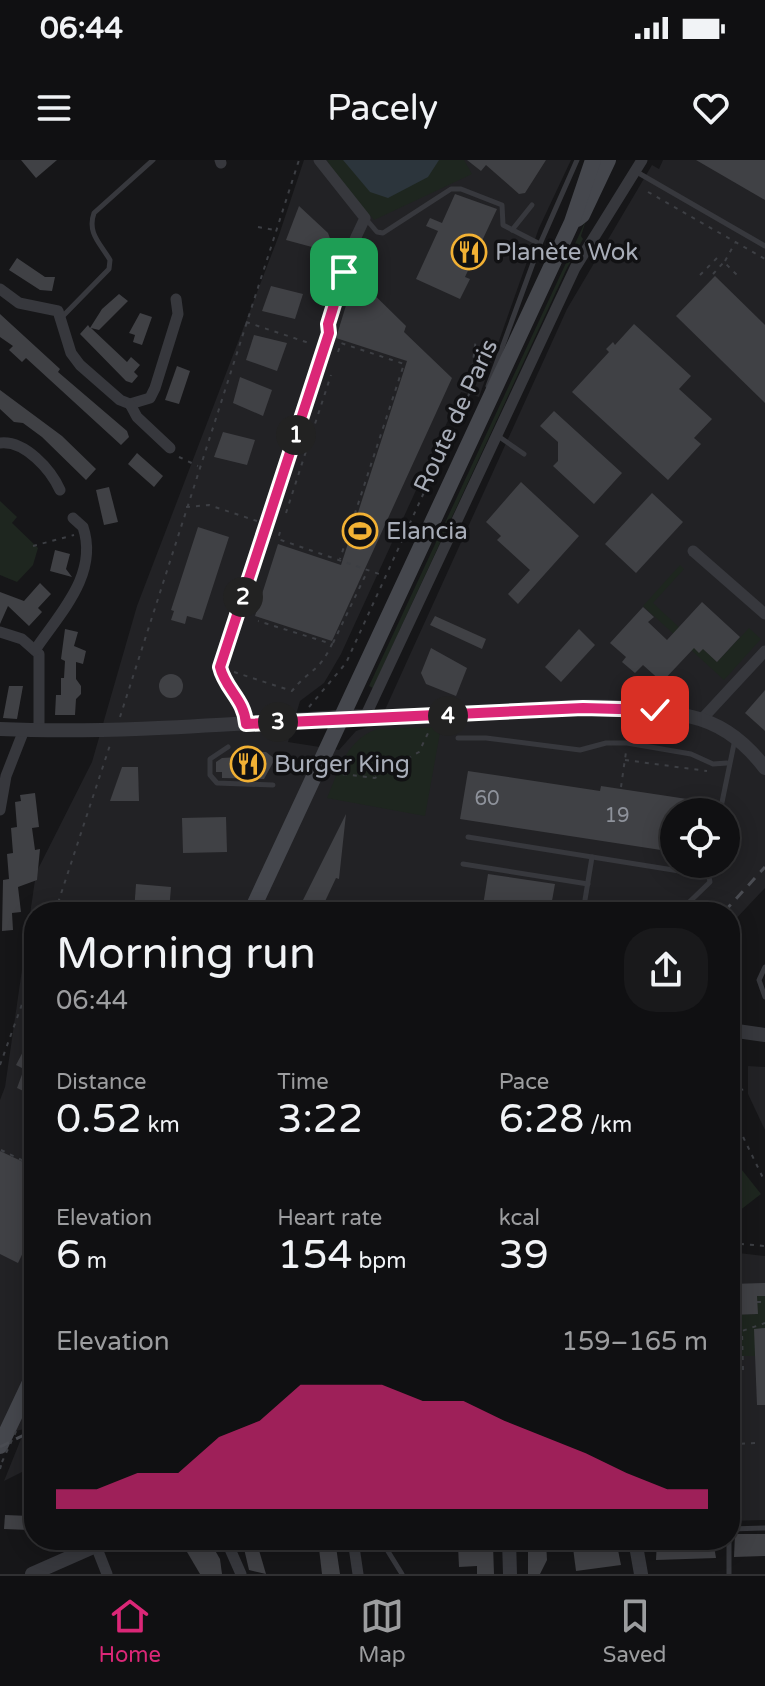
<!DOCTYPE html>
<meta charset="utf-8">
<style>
:root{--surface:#101012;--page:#19191b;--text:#f1f3f6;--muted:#9c9d9f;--line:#303032;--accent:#db2777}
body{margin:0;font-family:"Varela Round",sans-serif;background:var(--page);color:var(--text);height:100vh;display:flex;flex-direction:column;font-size:30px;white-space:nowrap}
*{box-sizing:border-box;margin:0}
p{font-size:26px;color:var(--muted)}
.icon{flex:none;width:44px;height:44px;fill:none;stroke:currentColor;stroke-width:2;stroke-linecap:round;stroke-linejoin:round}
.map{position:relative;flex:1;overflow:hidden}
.side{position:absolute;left:24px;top:742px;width:716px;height:648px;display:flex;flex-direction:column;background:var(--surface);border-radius:32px;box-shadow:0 4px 20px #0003,0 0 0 2px var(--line)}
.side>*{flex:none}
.controls{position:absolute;left:660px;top:638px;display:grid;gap:16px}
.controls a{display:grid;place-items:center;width:80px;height:80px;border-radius:50%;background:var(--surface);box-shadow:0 4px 20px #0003,0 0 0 2px var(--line);font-size:40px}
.pin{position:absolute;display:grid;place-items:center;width:68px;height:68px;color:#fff;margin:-34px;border-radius:16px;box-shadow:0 4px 12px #0006}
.km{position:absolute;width:40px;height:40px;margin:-20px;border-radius:50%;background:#222;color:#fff;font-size:22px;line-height:40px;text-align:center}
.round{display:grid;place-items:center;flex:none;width:84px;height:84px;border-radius:32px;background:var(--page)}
.head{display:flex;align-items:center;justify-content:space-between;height:136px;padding:0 32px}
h1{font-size:44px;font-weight:600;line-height:60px}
.metrics{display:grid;grid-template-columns:repeat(3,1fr);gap:12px;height:136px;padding:8px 32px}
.metrics div{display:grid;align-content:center}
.metrics b{font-size:40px;font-weight:600}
.metrics small{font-size:22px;font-weight:400}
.metrics p{font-size:22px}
.chart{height:224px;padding:16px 32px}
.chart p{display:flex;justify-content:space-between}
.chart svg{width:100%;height:144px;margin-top:8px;fill:var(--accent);opacity:.7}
.status{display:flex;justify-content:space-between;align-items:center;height:56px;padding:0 40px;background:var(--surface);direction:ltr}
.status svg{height:22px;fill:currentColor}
header{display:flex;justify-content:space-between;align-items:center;height:104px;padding:0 32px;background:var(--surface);font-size:36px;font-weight:600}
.dock{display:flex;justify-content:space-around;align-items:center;height:112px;border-top:2px solid var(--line);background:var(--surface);font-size:22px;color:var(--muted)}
.dock a{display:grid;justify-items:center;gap:4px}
.dock .on{color:var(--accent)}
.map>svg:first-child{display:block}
.built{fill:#222225;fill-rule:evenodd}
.green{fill:#1e261f}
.water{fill:#2c353c}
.building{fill:#404145}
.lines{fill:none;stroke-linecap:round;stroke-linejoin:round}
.path{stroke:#3d3f44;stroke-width:2;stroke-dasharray:4 6;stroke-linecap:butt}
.service{stroke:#37383d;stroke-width:5}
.minor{stroke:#37383d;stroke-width:11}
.tertiary{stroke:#37383d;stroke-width:14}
.secondary{stroke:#45474d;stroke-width:16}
.rail{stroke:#4a4c52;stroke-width:3;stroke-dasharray:10 8;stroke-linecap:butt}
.path-bridge{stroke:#3d3f44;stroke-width:2;stroke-dasharray:4 6;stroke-linecap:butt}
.route-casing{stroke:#fff;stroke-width:16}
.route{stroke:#db2777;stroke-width:10}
.labels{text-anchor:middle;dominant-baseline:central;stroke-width:7;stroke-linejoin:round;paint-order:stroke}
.number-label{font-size:20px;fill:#8e929b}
.poi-label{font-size:24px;fill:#a8adb8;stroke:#111113;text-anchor:start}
.street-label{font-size:24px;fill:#a8adb8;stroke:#111113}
</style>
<div class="status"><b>06:44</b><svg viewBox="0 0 49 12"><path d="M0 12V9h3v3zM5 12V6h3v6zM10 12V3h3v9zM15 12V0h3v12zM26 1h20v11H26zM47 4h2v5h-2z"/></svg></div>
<header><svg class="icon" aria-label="menu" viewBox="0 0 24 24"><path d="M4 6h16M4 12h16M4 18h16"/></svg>Pacely<svg class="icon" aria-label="heart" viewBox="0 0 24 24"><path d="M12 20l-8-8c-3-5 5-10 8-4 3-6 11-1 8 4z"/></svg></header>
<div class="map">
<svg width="765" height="1414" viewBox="0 0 765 1414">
<rect width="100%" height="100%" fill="#161618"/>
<g class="built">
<path d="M 304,0 L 571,0 L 539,68 L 479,237 L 461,232 L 341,494 L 324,523 L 300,541 L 288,582 L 339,590 L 356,571 L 379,563 L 567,149 L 652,5 L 659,9 L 663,0 L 765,0 L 765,728 L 730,765 L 730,752 L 34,752 L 34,1306 L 4,1321 L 25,1269 L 0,1274 L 0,940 L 5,927 L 36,713 L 92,602 L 137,446 L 279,75 ZM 674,652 L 726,652 L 726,704 L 674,704 Z"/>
<polygon points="748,906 765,907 765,970 748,934"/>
<polygon points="730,1092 765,1096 765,1360 730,1361"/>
</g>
<g class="green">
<polygon points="327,0 464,0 472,14 374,60 338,19"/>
<polygon points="586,60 581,76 583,79 567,108 373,528 369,526"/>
<polygon points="0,341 17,357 12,363 38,388 33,405 17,422 0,415"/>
<polygon points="680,405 684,409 653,443 696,483 693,487 699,492 703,489 717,502 749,468 761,479 724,520 643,446"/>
<path d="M 441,567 L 425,656 L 327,638 C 339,610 346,580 377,569 Z"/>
<polygon points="730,995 761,1034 730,1058"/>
<polygon points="757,1136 765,1136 765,1168 755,1196 737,1196 730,1205 730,1155 757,1154"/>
</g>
<polygon class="water" points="343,0 439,0 428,17 388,38 370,32"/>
<g class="building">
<polygon points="21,0 57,0 36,18"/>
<polygon points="467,0 546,0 525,33 519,34 486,5 481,11"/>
<polygon points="696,0 765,0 765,40"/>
<polygon points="455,34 497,49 465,117 470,119 460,139 416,119 438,71 426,66 430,58 442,63"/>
<polygon points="299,46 328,73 331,81 323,90 286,80"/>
<polygon points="17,98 45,117 55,117 52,131 40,130 9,110"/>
<polygon points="355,116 406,166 404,172 452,218 332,481 255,456 278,384 341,405 407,201 336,178"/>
<polygon points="715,116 765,165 765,243 676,156"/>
<polygon points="271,126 303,134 295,159 262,151"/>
<polygon points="119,134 128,141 99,170 91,168 127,202 131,197 140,205 134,212 138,216 132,223 126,221 80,174 88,165 90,168 102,149"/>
<polygon points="140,153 152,157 142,185 133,182 135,175 129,173"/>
<polygon points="0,154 60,209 58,212 127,271 129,277 121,285 26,198 22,202 9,190 13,186 0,177"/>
<polygon points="634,164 691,216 679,229 712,259 694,278 701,284 668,320 572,232 609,192 606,189 613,182 615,185"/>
<polygon points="254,175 287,183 277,211 246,200"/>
<polygon points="177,206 190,211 179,244 165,240"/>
<polygon points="240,217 272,230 263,256 233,243"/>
<polygon points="0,230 62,276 96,309 86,320 42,277 23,263 14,262 0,249"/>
<polygon points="554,251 622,313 594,344 553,306 558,301 558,282 540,266"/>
<polygon points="223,272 255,280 247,305 214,297"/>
<polygon points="137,293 163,316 154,327 128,304"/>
<polygon points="521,322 579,376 518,444 508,434 530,410 497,380 501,376 486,362"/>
<polygon points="109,327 118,362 104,365 96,330"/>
<polygon points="652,333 683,362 636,413 605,384"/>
<polygon points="198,367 229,377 202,460 187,456 185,464 171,460 174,451 171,450"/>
<polygon points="55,390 70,394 66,409 72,417 50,411"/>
<polygon points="40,423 51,434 38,448 42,452 29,466 8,446 0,464 0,432 24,441"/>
<polygon points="702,442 740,477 717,502 703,489 699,493 694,488 662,522 643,505 635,513 622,502 626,497 610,483 643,447 654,457 648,462 667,480"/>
<polygon points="435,456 486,479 482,489 430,465"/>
<polygon points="65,469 78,472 74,486 86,491 83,504 76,502 76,519 81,526 81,534 76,539 75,555 55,555 56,535 61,535 61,518 64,518 65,501 61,499"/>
<polygon points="579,469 595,485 561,522 545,507"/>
<polygon points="431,488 467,508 456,536 426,524 421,513"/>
<circle cx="171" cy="526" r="12"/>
<polygon points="9,526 23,526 17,559 3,558"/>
<polygon points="765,530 765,571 745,553"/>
<polygon points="239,592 266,592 275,599 264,619 222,618 222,612 216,612 216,602 222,598 239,597"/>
<polygon points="122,607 138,607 139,641 110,641"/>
<polygon points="468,611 600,631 601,626 707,642 705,652 674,652 674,692 460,659"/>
<polygon points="35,633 39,667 32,668 35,690 40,689 37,720 18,727 21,752 12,753 13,770 2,771 3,720 9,719 7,694 13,693 11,668 17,667 15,642 21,641 20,635"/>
<polygon points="346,654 339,719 336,718 320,752 297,752"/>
<polygon points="226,657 227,692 183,693 182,658"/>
<polygon points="488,714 555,724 550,752 482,752"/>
<polygon points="136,724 171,727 169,752 134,752"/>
<polygon points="27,884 34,884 34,936 17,928 24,909 16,905"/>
<polygon points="0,991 34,1007 34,1070 18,1103 0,1094"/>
<polygon points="765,1123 765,1136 757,1136 758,1154 730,1155 730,1124"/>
<polygon points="765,1168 765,1245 757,1245 754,1169"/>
<polygon points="5,1355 30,1356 29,1370 4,1369"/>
<polygon points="735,1374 765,1374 765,1396 734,1397"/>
<polygon points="180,1380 209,1380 220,1399 222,1414 200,1414"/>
<polygon points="242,1380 256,1380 266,1414 249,1410"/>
<polygon points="318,1380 335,1380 340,1414 322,1414"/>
<polygon points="476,1380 489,1380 493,1385 494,1414 477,1414 477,1406 459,1407 458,1386 477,1383"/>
<polygon points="528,1380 546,1382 547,1400 540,1414 528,1414"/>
<polygon points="572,1380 616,1380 621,1405 576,1411"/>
<polygon points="657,1380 713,1380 716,1398 656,1400"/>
</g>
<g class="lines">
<g class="path">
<polyline points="648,32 765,99"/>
<polyline points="258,67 274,70"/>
<polyline points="725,101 735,83"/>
<polyline points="713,114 724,102 737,115"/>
<polyline points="700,115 717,98"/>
<polyline points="246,162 312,184"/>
<polyline points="477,190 488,203"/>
<polyline points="338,192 341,183 404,204 340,399"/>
<polyline points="312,273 331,215"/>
<polyline points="179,297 198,306"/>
<polyline points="186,347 209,345 257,361"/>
<polyline points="286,353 308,285"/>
<polyline points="280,372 278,379 382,415"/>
<polyline points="33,386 74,375"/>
<polyline points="333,483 368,410"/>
<path d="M 234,512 L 292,531 C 309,509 318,514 332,484 L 258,461"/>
<polyline points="309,547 346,503 469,234 476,178"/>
<polyline points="120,557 299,0"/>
<polyline points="625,600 707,611"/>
<polyline points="333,613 375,618 419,592 430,569"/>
<polyline points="621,627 626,592"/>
<polyline points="55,752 111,582"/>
<polyline points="0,905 34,811"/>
<polyline points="730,934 747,928"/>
<polyline points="730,950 765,1022"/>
<polyline points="1,990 34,1006"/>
<polyline points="33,991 34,992"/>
<polyline points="730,1083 765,1086"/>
<polyline points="757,1142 765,1142"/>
<polyline points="743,1210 742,1171 765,1163"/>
<polyline points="730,1284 731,1312"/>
<polyline points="731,1284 758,1283"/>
<polyline points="0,1309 2,1302"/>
</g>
<g class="service">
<polyline points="635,11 765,86"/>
<polyline points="366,59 377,72 383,73 451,29 461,29 502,45 503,65 540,84"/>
<polyline points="512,70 532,45"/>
<path d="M 62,157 L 109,109 L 110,100 C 100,83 87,73 94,53 L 153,0"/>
<polyline points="488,226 540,84 577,0"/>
<polyline points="498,276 524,294"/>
<polyline points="458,578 486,578 580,590 606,583 627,583 691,594 713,604 727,603"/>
<polyline points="228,587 210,599 210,615 217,623 273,625"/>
<polyline points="720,652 735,579"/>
<polyline points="468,677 692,713 701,711 708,704"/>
<polyline points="463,704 588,724"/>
<polyline points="583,752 592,697"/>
<polyline points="679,752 710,722 707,707"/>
<polyline points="765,807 759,820 765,837"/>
<polyline points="730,1369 765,1368"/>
<polyline points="381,1380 402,1414"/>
<polyline points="729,1380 729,1414"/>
</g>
<g class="minor">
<polyline points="220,0 221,3"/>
<polyline points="0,129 19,143 58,151 71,193 80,205 120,240 130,244 150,238 155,228 178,154 176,139"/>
<polyline points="130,244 137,257 170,288"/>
<path d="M 0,283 C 25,280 51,310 60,330"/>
<polyline points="693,391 765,454"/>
<polyline points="0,472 22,479 39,494 39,570"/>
<path d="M 35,490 C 59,454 99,415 83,367 L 73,358"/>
<polyline points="365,557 575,108 642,0"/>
<polyline points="702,559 765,491"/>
<path d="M 246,564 C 245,540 225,529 220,507 L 329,173 C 326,145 352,84 365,58 L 319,0"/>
<polyline points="0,650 6,616 24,570"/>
<polyline points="226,1380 241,1414"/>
<polyline points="353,1380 358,1414"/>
<polyline points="96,1386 107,1414"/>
</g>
<g class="tertiary">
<path d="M 0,569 C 114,574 227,564 340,557 C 369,555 397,559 425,557 C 512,552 606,536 692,557 C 723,564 746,583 765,608"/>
<polyline points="730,870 765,875"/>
<polyline points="509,1380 510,1414"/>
<polyline points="635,1380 641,1414"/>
<polyline points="32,1414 109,1380"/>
</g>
<g class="secondary">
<polyline points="577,59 582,55 608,0"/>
<polyline points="251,752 572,62 593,0"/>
<polyline points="0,1286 34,1214"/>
</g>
<g class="rail">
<polyline points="724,752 765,707"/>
<polyline points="0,1287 34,1270"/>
</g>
<polyline class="path-bridge" points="2,1302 18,1267"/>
</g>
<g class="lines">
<g class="route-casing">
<path id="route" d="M 344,112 L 328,164 L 329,173 L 220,507 C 225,529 245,540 246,564 L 583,548 L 655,550"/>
</g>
<use href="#route" class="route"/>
</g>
<defs>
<g id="restaurant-ring" transform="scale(1.8)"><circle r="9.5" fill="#111113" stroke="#f2b134" stroke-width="1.5"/><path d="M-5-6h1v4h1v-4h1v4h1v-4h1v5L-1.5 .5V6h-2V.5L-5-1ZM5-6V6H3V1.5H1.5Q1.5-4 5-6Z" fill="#f2b134"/></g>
<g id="stadium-ring" transform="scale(1.8)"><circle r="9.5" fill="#111113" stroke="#f2b134" stroke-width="1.5"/><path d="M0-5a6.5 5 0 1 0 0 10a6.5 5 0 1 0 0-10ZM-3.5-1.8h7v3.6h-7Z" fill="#f2b134"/></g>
</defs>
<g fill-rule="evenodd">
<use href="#restaurant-ring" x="469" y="92"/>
<use href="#stadium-ring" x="360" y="371"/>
<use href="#restaurant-ring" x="248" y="604"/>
</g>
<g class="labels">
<g class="number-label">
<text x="487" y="639">60</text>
<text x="617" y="656">19</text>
</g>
<g class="poi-label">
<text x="495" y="92">Planète Wok</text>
<text x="386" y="371">Elancia</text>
<text x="274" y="604">Burger King</text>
</g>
<g class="street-label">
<text transform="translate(456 256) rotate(-65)">Route de Paris</text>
</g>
</g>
</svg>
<div class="controls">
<a><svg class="icon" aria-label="locate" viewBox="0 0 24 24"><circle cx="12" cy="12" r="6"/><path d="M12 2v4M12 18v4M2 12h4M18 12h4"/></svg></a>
</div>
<div class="pin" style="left:344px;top:112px;background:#1e9e55"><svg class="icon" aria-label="arrive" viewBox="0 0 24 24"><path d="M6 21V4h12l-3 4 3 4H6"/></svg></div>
<div class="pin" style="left:655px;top:550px;background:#d93025"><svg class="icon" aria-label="check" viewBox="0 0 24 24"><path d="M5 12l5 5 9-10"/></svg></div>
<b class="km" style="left:296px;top:275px">1</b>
<b class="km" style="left:243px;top:437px">2</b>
<b class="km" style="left:278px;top:562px">3</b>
<b class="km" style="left:448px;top:556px">4</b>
<section class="side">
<div class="head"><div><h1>Morning run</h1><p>06:44</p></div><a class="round"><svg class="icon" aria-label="share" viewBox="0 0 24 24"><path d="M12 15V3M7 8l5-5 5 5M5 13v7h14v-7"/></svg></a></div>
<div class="metrics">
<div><p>Distance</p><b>0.52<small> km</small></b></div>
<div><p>Time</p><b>3:22</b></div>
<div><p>Pace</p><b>6:28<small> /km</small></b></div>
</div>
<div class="metrics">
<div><p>Elevation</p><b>6<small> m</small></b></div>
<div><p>Heart rate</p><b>154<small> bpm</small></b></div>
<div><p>kcal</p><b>39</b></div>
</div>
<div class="chart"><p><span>Elevation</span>159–165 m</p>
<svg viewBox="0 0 160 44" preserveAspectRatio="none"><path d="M0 44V38L10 38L20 33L30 33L40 22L50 17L60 6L70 6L80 6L90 11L100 11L110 17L120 22L130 27L140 33L150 38L160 38V44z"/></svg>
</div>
</section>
</div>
<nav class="dock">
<a class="on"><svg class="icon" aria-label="home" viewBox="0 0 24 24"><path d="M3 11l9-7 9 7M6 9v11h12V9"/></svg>Home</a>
<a><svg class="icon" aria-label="map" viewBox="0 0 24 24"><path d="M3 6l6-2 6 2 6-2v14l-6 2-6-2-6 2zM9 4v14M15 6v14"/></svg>Map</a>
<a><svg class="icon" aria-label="saved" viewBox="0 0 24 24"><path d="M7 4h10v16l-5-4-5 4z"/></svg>Saved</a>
</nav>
